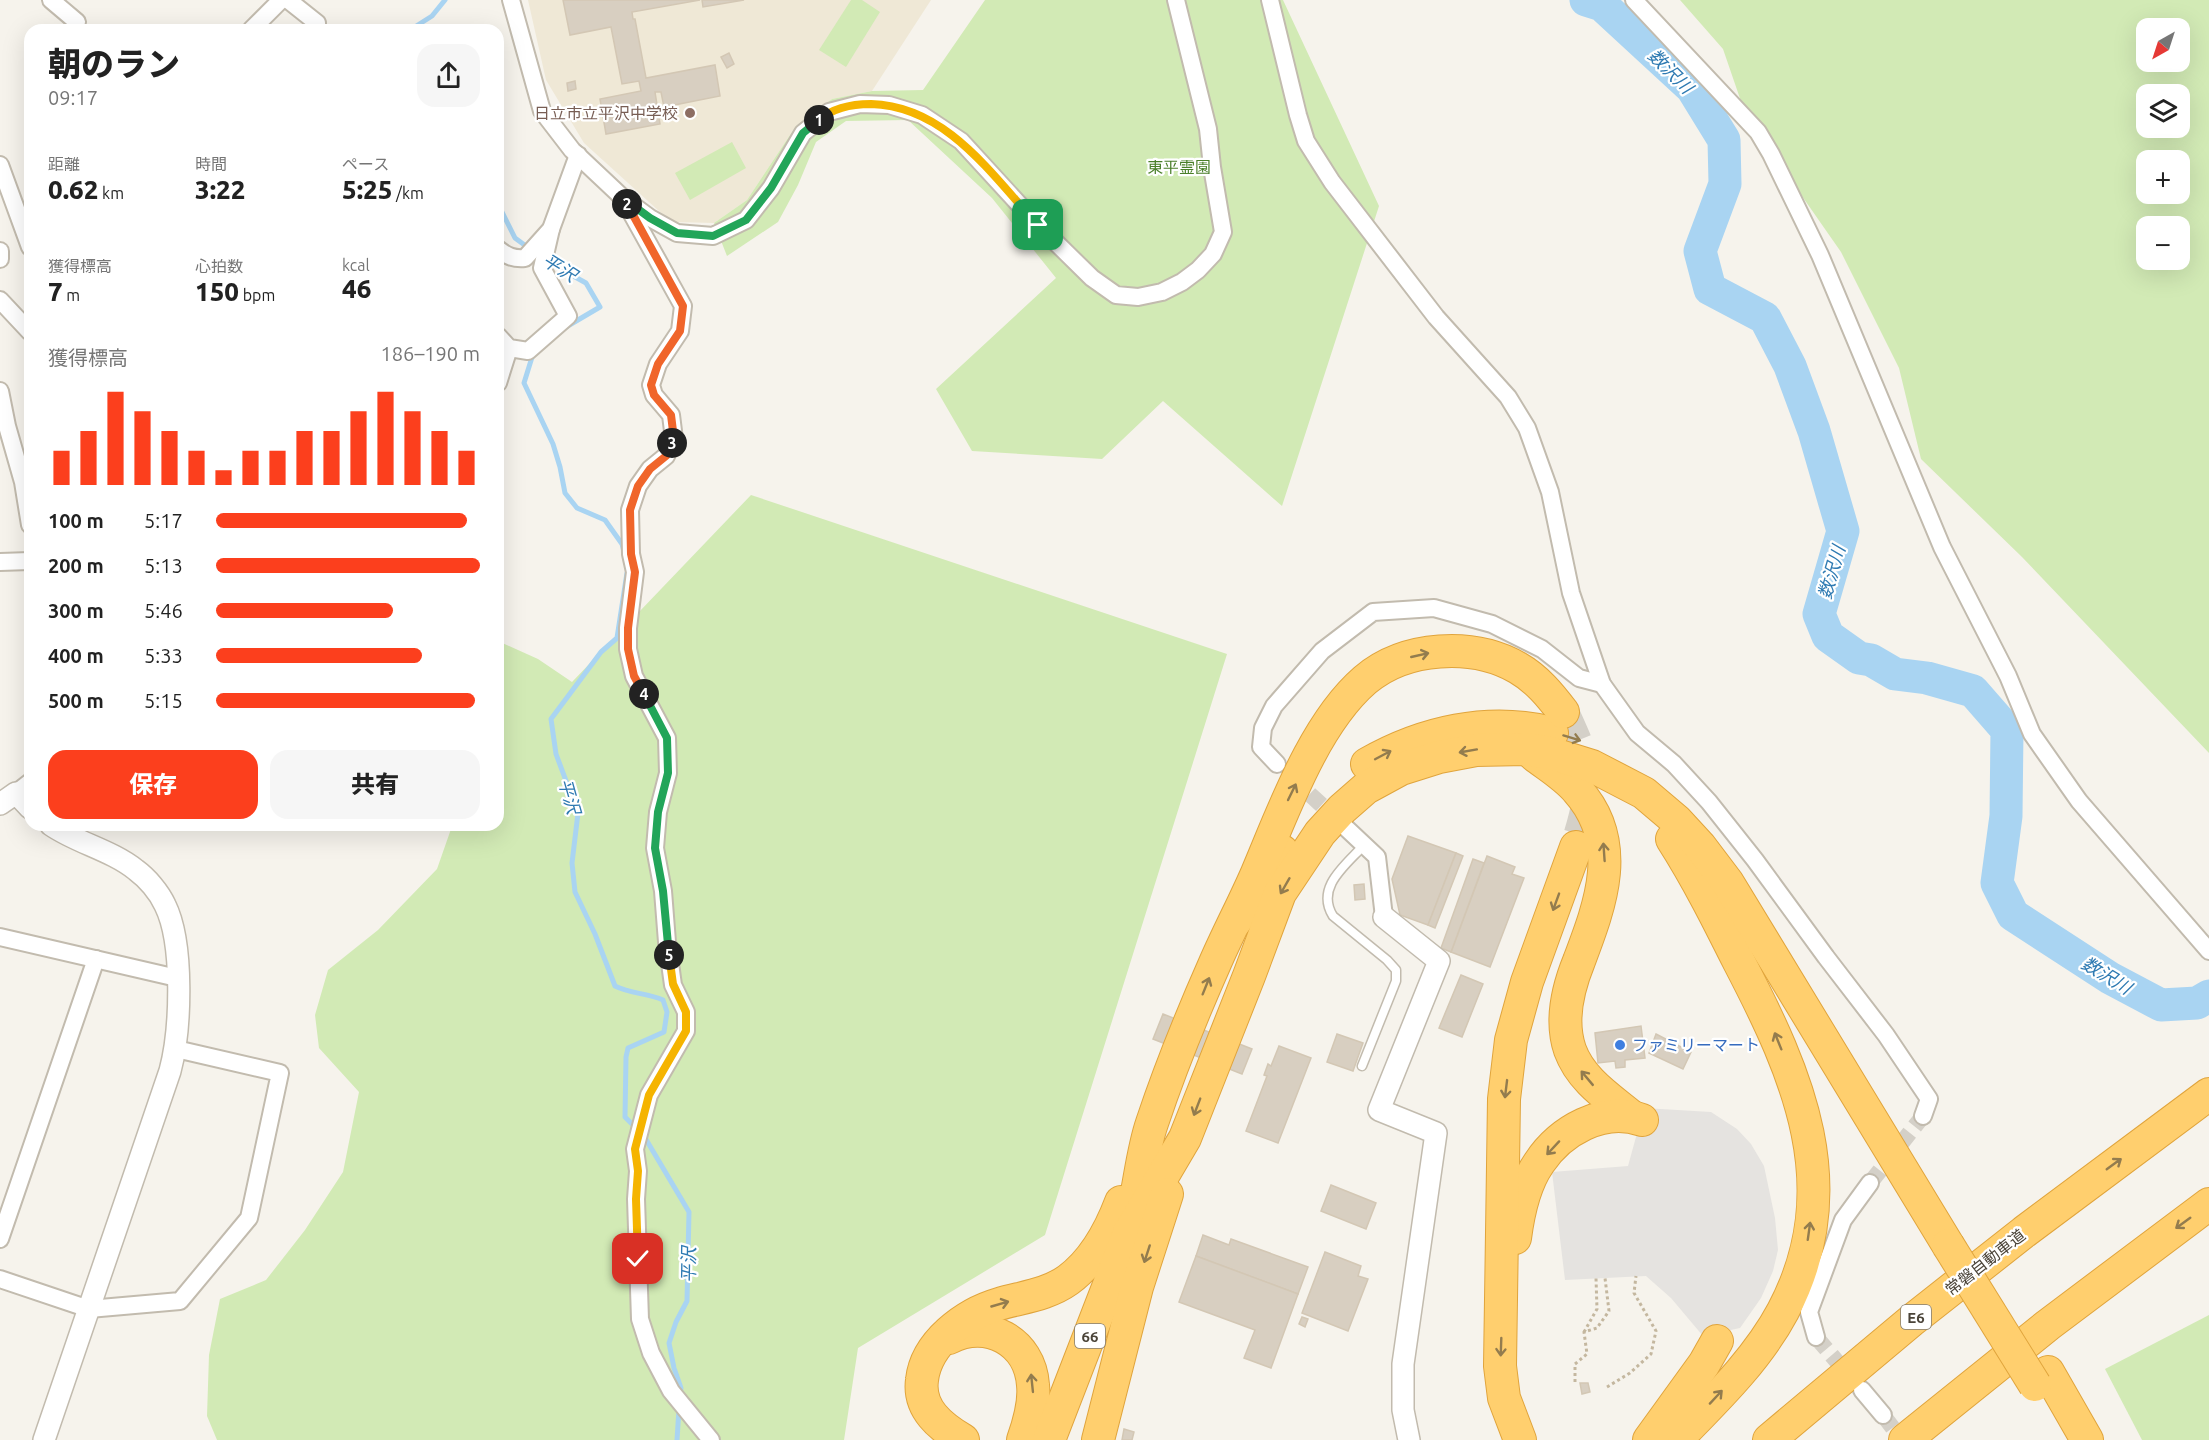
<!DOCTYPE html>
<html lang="ja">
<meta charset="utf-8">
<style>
:root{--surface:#fff;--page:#f6f6f6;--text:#222;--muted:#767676;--accent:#fc3f1d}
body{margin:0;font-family:Ubuntu,"Noto Sans JP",sans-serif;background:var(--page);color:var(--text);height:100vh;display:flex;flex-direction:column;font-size:22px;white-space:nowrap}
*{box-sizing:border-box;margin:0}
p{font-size:20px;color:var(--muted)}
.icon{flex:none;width:33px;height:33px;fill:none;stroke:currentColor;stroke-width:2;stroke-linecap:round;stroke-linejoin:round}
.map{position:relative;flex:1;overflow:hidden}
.drawer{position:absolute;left:24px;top:24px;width:480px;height:807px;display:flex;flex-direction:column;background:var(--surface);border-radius:18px;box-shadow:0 6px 24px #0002}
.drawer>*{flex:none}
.needle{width:39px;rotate:219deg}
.controls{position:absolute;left:2136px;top:18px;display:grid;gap:12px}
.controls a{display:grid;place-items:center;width:54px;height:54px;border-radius:12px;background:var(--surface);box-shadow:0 6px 24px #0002;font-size:30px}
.pin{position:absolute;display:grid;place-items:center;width:51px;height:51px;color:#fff;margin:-26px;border-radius:12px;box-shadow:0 3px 9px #0006}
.km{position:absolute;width:30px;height:30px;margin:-15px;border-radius:50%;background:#222;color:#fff;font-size:16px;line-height:30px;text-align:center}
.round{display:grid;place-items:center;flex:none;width:63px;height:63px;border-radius:18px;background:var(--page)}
.overview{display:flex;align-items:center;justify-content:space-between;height:102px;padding:0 24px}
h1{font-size:33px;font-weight:800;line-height:45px}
.metrics{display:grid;grid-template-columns:repeat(3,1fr);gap:9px;height:102px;padding:6px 24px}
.metrics div{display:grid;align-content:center}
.metrics b{font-size:26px;font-weight:800}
.metrics small{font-size:16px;font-weight:400}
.metrics p{font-size:16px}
.chart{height:168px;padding:12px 24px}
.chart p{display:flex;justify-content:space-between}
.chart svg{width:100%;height:108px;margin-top:6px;stroke:var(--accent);stroke-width:6}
.cta{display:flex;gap:12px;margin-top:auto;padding:12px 24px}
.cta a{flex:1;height:69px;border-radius:18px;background:var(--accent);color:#fff;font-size:24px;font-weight:800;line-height:69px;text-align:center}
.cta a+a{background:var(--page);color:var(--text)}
ul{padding:0 24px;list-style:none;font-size:20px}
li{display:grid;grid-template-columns:96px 72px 1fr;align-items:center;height:45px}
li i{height:15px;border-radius:8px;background:var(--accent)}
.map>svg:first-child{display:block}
.education{fill:#efe8d6}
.green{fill:#d2eab5;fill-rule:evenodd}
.parking{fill:#e5e3e0}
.water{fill:#a9d4f2}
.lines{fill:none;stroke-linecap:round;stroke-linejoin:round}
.stream{stroke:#a9d4f2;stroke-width:5}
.river{stroke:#a9d4f2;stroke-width:33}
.building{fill:#d8cfc1;stroke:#d3c7b4;stroke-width:1.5}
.minor-tunnel{stroke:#d4d0c8;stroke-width:16;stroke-dasharray:16 8;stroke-linecap:butt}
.motorway-tunnel{stroke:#d4d0c8;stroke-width:32;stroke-dasharray:32 16;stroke-linecap:butt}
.service-casing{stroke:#c2bbae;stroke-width:11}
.minor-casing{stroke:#c2bbae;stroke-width:20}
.tertiary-casing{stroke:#c2bbae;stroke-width:24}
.motorway-casing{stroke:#e0a43c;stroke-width:34}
.path{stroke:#c4b79f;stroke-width:3;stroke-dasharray:3 3;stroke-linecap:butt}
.service{stroke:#fff;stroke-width:8}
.minor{stroke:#fff;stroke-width:16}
.tertiary{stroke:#fff;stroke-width:21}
.motorway{stroke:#ffcf6e;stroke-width:32}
.motorway-bridge-casing{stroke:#e0a43c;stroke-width:34;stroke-linecap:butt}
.motorway-bridge{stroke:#ffcf6e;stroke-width:32}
.oneway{stroke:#937c4e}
.split-1-casing{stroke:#fff;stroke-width:12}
.split-2-casing{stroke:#fff;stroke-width:12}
.split-3-casing{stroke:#fff;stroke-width:12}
.split-4-casing{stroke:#fff;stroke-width:12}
.split-5-casing{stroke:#fff;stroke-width:12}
.split-6-casing{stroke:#fff;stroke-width:12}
.split-1{stroke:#f5b400;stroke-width:8}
.split-2{stroke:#22a559;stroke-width:8}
.split-3{stroke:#f0652b;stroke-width:8}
.split-4{stroke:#f0652b;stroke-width:8}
.split-5{stroke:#22a559;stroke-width:8}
.split-6{stroke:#f5b400;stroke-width:8}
.education-dot{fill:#8d6e63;stroke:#fff;stroke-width:2}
.shop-dot{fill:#3f7fe0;stroke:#fff;stroke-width:2}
.labels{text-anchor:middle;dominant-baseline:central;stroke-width:4.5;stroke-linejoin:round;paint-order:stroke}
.shield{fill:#fff;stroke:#817c74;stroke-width:1.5}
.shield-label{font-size:15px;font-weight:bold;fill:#4b4439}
.education-label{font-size:16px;fill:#785e54;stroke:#fff;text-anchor:end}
.park-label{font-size:16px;fill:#4a7f2a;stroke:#fff}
.shop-label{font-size:16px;fill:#366cbe;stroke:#fff;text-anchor:start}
.street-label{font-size:16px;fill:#4b4439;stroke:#fff}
.water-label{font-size:18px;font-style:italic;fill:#2e7ab2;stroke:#fff}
</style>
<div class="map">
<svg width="2209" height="1440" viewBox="0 0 2209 1440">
<rect width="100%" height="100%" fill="#f6f3ec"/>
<polygon class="education" points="528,0 931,0 872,91 832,99 796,126 747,200 714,223 675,222 660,212 584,143 546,80"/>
<g class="green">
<polygon points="851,0 862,0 880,12 846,67 819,50"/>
<polygon points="985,0 1283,0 1379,206 1282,506 1163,401 1102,459 972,451 936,389 1056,278 992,198 908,120 846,121 816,142 798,185 778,222 727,256 714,223 747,200 796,126 832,99 872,91 923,90"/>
<path d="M 1680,0 L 2209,0 L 2209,753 L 2022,557 L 1921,459 L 1899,368 L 1841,252 L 1746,116 L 1723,49 ZM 2146,28 L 2180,28 L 2180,62 L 2146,62 ZM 2146,94 L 2180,94 L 2180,128 L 2146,128 ZM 2146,160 L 2180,160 L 2180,194 L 2146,194 ZM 2146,226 L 2180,226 L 2180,260 L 2146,260 Z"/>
<polygon points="732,142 746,168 690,200 675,173"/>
<polygon points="751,495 1227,654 1045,1235 858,1348 844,1440 217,1440 207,1416 209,1355 220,1299 266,1280 305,1230 343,1172 359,1092 319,1048 315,1015 328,970 378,930 437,869 451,829 446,825 498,825 498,641 538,659 572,682"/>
<polygon points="2209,1315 2209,1440 2142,1440 2105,1369"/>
</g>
<polygon class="parking" points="1644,1108 1711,1112 1737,1129 1751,1144 1764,1166 1775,1218 1778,1250 1773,1271 1761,1298 1740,1328 1703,1336 1671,1298 1646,1276 1565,1280 1552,1172 1628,1166"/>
<polygon class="water" points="2209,989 2209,1002 2199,1008 2161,1011 2162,1000 2195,997"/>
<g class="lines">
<g class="stream">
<polyline points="410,30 432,16 445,0"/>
<polyline points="498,204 515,238 530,249"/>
<polyline points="548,262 586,283 600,307 566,327"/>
<polyline points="533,354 524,383 553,444 560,467 565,493 577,508 605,520 622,544 624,552"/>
<path d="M 627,573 L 617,638 L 601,652 L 551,719 L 556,754 L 578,813 L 572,863 L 575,892 L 595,934 L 615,986 C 631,994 647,993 663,1000 L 667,1012 L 664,1032 L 628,1048 L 626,1057 L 625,1117 L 644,1136 L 689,1212 L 687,1301 L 676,1322 L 669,1343 L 674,1368 L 681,1388 L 680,1396"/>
<polyline points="677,1440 679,1409"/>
</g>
<polyline class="river" points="1586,0 1602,5 1692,88 1724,140 1725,184 1700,251 1710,289 1765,318 1790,366 1814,431 1843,531 1819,614 1828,636 1859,658 1871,660 1895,674 1927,678 1973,691 2007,730 2006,816 1997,883 2013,915 2110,978 2161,1005 2197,1003 2209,996"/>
</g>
<g class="building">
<polygon points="563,0 700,0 632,12 633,19 635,19 646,78 715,65 720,96 664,107 661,92 655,92 660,124 606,134 600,99 641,91 639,81 622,84 611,27 570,35"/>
<polygon points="702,0 744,0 703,7"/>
<polygon points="729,53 734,64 727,68 721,57"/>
<polygon points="575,81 576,89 568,91 567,83"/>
<polygon points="1408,836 1456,853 1428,925 1400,915 1392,879"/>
<polygon points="1456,853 1463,856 1435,928 1428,925"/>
<polygon points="1487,856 1515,867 1512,874 1524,878 1490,967 1451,952"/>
<polygon points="1473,859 1484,863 1451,952 1441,948"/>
<polygon points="1364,884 1365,899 1355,900 1354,885"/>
<polygon points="1461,975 1483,984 1462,1037 1439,1028"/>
<polygon points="1163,1014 1252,1049 1242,1074 1153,1039"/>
<polygon points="1641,1026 1645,1058 1625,1060 1625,1067 1616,1068 1615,1061 1598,1063 1595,1033"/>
<polygon points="1337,1034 1363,1043 1353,1071 1327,1062"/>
<polygon points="1656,1034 1691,1052 1683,1069 1649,1053"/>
<polygon points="1279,1046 1311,1058 1278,1143 1246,1131 1267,1076 1264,1075 1268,1064 1271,1066"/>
<polygon points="1331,1185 1376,1203 1366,1229 1321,1211"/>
<polygon points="1203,1235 1229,1245 1231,1239 1308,1267 1298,1294 1196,1256"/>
<polygon points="1325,1252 1361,1266 1358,1276 1368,1279 1348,1331 1302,1313"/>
<polygon points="1196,1256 1298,1294 1271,1368 1244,1358 1255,1330 1179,1302"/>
<polygon points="1302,1317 1308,1319 1305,1327 1299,1324"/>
<polygon points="1580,1383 1588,1383 1590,1392 1582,1394"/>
<polygon points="1124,1429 1134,1432 1132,1440 1122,1440"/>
</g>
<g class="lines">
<g class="minor-tunnel">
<polyline points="1292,778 1339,821"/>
<polyline points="1870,1183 1923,1116"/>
<polyline points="1816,1337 1851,1378"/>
<polyline points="1883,1415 1902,1440"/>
</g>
<path class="motorway-tunnel" d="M 1563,712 C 1574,737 1588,764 1588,792 C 1588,811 1581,829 1576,847"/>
<g class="service-casing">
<path id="service" d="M 1362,1066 L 1396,981 L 1396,970 L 1387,960 L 1333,916 C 1315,887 1346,865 1364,845"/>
</g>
<g class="minor-casing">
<g id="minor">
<polyline points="51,0 77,22"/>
<polyline points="288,0 317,23 317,30"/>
<polyline points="511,0 542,111 572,150 623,198 650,218 677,233 713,236 746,220 771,188 803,133 829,112 860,104 889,105 922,115 961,141 1038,225 1092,278 1116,295 1138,297 1162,292 1182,282 1198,270 1213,254 1223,232 1212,167 1208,129 1176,0"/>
<polyline points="1270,0 1298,115 1306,141 1332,182 1436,317 1508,397 1527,428 1550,492 1571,593 1602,684 1637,733 1674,764 1709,802 1755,860 1826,957 1886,1035 1929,1099 1923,1116"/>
<polyline points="1634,0 1758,132 1771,154 1820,255 1942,547 2008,676 2032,734 2079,801 2209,951"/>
<polyline points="251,30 281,0"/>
<polyline points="0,165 30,247"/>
<polyline points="623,198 683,306 680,331 658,364 651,385 654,395 671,415 674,439 666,456 650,469 638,486 630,510 631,554 635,572 628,628 628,649 634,676 667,738 668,773 658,812 655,848 663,891 667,942 673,985 686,1012 686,1031 649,1095 635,1149 638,1171 636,1199 640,1319 651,1353 671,1391 711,1440"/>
<path d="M 498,249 C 507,256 513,259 525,258 L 551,229 L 578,155"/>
<polyline points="0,251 0,259"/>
<polyline points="0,300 30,332"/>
<polyline points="498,336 509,348 528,351 568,316 542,268 551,229"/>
<polyline points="498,383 509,348"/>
<polyline points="0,391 7,426 23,482 30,525"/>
<polyline points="0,562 30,561"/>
<polyline points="1277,764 1261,747 1263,728 1274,706 1322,651 1373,612 1434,608 1492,624 1542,649 1579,678 1602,684"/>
<polyline points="16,793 30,782"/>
<polyline points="1344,826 1377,857 1384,917"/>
<polyline points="0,937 177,978"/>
<polyline points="0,1239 96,959"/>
<polyline points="0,1279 89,1309 180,1301 249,1218 280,1073 176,1049"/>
<polyline points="1816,1337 1809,1312 1843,1220 1870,1183"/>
<polyline points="1862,1390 1883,1415"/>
</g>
</g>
<g class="tertiary-casing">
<g id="tertiary">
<polyline points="0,804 16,793 30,808"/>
<polyline points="1384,917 1439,961 1379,1110 1436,1133 1403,1364 1403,1410 1409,1440"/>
<path d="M 44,1440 L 170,1071 C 181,1030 184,943 165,905 C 159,892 147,878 136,870 C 111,850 77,843 51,825"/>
</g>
</g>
<g class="motorway-casing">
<g id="motorway">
<path d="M 1534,755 C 1548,766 1565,776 1577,790 C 1624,842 1601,903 1579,961 C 1568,988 1560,1021 1570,1050 C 1581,1080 1608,1097 1631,1116"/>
<path d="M 1367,764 C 1423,732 1488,717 1552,733"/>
<path d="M 1672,839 C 1697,878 1718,920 1739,962 C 1798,1075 1848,1188 1783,1311 C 1757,1360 1714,1401 1676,1440"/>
<polyline points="1235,922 1282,851"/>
<path d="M 1134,1207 C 1140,1180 1143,1149 1152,1123 C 1170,1069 1192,1015 1215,963 C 1228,933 1244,903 1257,873 C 1283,812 1314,724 1365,680 C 1405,646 1473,642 1518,668 C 1537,679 1550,695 1563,712"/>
<path d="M 1515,1238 C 1518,1215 1525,1183 1539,1163 C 1560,1131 1603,1106 1642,1120"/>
<path d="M 949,1338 C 987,1318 1030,1341 1033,1385 C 1035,1404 1029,1423 1023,1440"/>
<polyline points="2048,1372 2087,1440"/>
<path d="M 963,1440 C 941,1427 918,1409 922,1380 C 926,1343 965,1314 999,1304 C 1023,1297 1047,1295 1068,1280 C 1094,1261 1110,1231 1121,1202"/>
<polyline points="1049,1440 1129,1233 1185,1138 1249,976 1280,893 1320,833 1342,809 1366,788 1401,769 1439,757 1476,750 1526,749 1550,753 1592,766 1644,793 1677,821 1700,846 1728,883 1948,1245"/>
<polyline points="1098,1440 1137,1287 1167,1194"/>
<polyline points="1520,1440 1504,1398 1500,1366 1504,1099 1511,1040 1527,982 1576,847"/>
<polyline points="1649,1440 1704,1364 1717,1341"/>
<polyline points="1769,1440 1911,1321 2024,1232 2209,1094"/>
<polyline points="1905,1440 2048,1325 2209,1204"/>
</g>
</g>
<g class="path">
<polyline points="1584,1332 1597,1309 1596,1278"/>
<polyline points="1575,1382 1575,1364 1587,1354 1584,1332 1597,1328 1609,1311 1605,1278"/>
<polyline points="1607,1387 1630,1373 1651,1354 1656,1331 1634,1293 1636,1276"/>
</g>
<use href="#service" class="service"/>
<use href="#minor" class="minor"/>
<use href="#tertiary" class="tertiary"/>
<use href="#motorway" class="motorway"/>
<g class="motorway-bridge-casing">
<polyline id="motorway-bridge" points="1948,1245 2035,1385"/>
</g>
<use href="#motorway-bridge" class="motorway-bridge"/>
</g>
<defs><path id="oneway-shaft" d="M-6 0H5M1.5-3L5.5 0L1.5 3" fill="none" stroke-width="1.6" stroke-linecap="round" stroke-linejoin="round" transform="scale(1.5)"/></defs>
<g class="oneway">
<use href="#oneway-shaft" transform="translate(1420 655) rotate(-13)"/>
<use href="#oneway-shaft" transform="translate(1572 738) rotate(17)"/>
<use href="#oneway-shaft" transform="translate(1468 751) rotate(170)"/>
<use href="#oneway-shaft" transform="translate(1383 755) rotate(-28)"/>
<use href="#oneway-shaft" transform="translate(1292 792) rotate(-64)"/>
<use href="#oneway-shaft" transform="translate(1604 852) rotate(-94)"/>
<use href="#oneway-shaft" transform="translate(1285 886) rotate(120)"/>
<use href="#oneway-shaft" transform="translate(1556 902) rotate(110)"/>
<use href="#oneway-shaft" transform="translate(1206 986) rotate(-68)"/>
<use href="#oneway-shaft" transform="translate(1778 1041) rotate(-112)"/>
<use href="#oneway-shaft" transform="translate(1587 1078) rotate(-130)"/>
<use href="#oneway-shaft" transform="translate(1506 1089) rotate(97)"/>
<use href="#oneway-shaft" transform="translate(1197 1107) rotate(111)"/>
<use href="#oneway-shaft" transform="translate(1553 1148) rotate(133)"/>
<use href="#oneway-shaft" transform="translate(2114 1164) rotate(-36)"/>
<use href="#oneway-shaft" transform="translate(2183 1223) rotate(144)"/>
<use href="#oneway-shaft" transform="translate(1809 1231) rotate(-82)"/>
<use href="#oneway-shaft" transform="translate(1147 1254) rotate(108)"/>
<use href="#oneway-shaft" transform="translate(1000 1304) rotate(-16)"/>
<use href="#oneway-shaft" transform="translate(1501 1347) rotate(92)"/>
<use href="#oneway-shaft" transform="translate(1032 1383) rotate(-96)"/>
<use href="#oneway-shaft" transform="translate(1716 1397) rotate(-47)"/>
</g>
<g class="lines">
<g class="split-1-casing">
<path id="split-1" d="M 819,120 C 833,108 852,104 871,104 C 946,106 991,174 1038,225"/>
</g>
<g class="split-2-casing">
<polyline id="split-2" points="627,204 623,198 650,218 677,233 713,236 746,220 771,188 803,133 819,120"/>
</g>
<g class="split-3-casing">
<polyline id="split-3" points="627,204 683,306 680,331 658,364 651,385 654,395 671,415 674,439 672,443"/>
</g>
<g class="split-4-casing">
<polyline id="split-4" points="644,694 634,676 628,649 628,628 635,572 631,554 630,510 638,486 650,469 666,456 672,443"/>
</g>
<g class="split-5-casing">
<polyline id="split-5" points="644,694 667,738 668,773 658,812 655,848 663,891 669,955"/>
</g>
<g class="split-6-casing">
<polyline id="split-6" points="638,1259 636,1199 638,1171 635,1149 649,1095 686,1031 686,1012 673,984 669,955"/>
</g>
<use href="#split-1" class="split-1"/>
<use href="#split-2" class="split-2"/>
<use href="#split-3" class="split-3"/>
<use href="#split-4" class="split-4"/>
<use href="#split-5" class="split-5"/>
<use href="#split-6" class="split-6"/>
</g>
<circle class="education-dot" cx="690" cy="113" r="6"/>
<circle class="shop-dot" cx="1620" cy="1045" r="6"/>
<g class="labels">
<g class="shield">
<rect x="1901" y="1305" width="30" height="24" rx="4.5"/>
<rect x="1075" y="1324" width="30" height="24" rx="4.5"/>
</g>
<g class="shield-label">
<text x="1916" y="1317">E6</text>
<text x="1090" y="1336">66</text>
</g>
<g class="education-label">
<text x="678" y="113">日立市立平沢中学校</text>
</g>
<g class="park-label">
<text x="1179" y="167">東平霊園</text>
</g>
<g class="shop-label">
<text x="1632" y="1045">ファミリーマート</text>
</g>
<g class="street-label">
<text transform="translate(1985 1262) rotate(-38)">常磐自動車道</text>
</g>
<g class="water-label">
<text transform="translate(1671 71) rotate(45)">数沢川</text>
<text transform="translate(560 267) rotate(32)">平沢</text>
<text transform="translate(1831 572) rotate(-74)">数沢川</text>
<text transform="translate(570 796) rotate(74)">平沢</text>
<text transform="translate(2107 975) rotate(31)">数沢川</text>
<text transform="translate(688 1265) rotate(-89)">平沢</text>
</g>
</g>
</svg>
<div class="controls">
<a><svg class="needle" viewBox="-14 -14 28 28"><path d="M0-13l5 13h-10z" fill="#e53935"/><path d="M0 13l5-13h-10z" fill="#767676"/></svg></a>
<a><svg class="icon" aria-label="layers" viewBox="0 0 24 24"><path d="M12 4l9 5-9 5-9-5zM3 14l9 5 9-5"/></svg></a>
<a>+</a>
<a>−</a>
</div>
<div class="pin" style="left:1038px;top:225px;background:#1e9e55"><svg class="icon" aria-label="arrive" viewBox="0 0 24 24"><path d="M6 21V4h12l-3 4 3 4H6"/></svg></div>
<div class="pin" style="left:638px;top:1259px;background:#d93025"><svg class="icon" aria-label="check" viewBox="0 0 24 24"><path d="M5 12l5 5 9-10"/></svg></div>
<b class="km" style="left:819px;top:120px">1</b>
<b class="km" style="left:627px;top:204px">2</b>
<b class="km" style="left:672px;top:443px">3</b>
<b class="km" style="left:644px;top:694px">4</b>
<b class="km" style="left:669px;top:955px">5</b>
<section class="drawer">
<div class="overview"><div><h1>朝のラン</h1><p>09:17</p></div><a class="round"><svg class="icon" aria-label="share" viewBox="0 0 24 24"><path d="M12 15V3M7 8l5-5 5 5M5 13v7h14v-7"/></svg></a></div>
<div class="metrics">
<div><p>距離</p><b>0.62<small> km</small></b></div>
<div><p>時間</p><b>3:22</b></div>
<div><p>ペース</p><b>5:25<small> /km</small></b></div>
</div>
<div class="metrics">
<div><p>獲得標高</p><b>7<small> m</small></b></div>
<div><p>心拍数</p><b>150<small> bpm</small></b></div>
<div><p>kcal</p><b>46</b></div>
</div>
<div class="chart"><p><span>獲得標高</span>186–190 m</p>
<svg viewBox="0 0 160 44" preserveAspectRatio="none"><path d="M5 44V30M15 44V22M25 44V6M35 44V14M45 44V22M55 44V30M65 44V38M75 44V30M85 44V30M95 44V22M105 44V22M115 44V14M125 44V6M135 44V14M145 44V22M155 44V30"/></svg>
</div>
<ul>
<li><b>100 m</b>5:17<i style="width:95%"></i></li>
<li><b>200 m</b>5:13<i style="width:100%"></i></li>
<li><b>300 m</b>5:46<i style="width:67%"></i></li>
<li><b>400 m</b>5:33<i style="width:78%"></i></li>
<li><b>500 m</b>5:15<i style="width:98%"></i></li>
</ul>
<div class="cta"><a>保存</a><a>共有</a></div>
</section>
</div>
